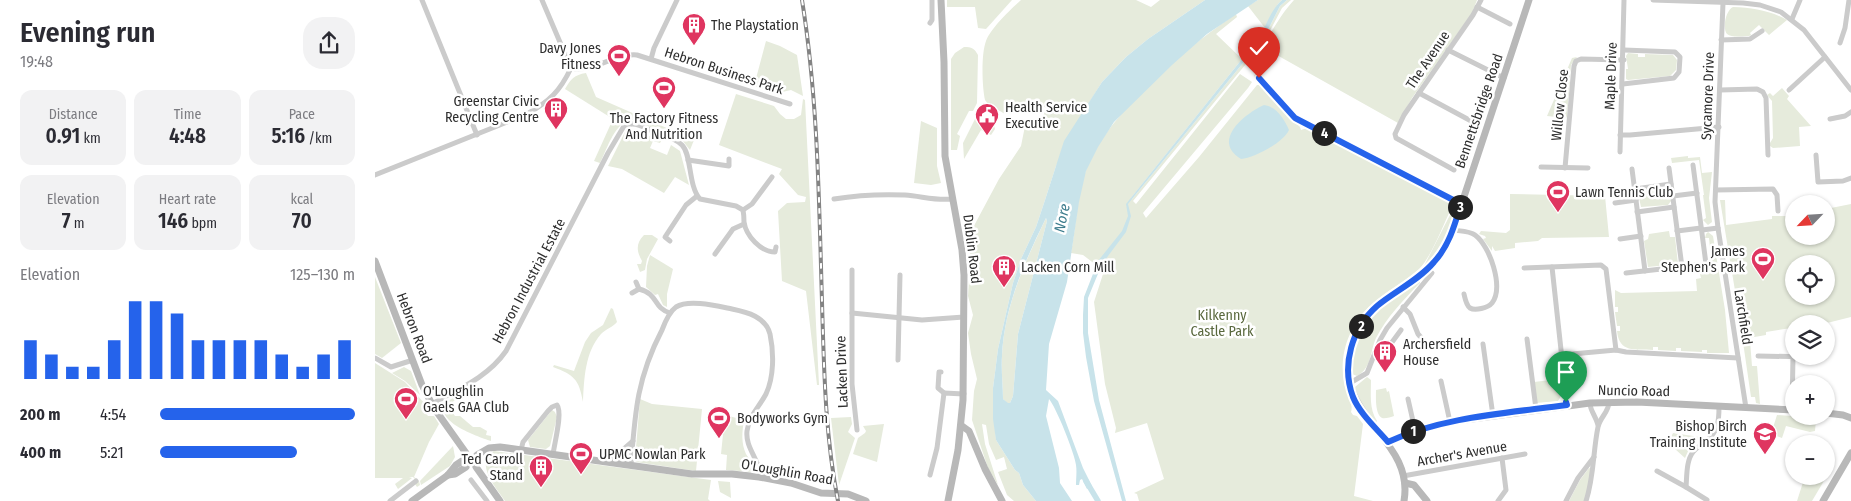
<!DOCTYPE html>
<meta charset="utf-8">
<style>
:root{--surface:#fff;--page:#f2f2f3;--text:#2b2b33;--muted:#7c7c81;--accent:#2563eb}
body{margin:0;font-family:"Fira Sans Condensed",sans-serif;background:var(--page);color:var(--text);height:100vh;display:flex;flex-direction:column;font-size:19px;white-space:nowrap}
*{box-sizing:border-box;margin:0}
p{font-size:16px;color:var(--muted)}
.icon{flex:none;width:28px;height:28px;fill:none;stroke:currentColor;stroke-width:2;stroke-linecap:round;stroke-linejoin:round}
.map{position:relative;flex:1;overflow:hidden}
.drawer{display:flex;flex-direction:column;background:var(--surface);width:375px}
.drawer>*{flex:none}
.needle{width:32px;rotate:245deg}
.controls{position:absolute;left:1410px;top:195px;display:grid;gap:10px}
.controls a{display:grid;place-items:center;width:50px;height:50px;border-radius:50%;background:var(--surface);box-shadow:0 1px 4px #0004;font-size:25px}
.pin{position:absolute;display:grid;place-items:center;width:42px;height:42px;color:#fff;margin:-51px -21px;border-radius:50% 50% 50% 0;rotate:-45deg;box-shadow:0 0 5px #0007}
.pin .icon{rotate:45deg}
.km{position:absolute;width:25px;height:25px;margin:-12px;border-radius:50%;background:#222;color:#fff;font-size:14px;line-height:25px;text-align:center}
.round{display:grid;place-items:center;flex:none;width:52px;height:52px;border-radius:20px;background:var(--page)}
.headline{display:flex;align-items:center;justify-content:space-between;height:85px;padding:0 20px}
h1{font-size:28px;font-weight:600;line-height:38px}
.figures{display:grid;grid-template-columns:repeat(3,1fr);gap:8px;height:85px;padding:5px 20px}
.figures div{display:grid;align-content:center;border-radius:12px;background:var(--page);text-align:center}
.figures b{font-size:21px;font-weight:600}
.figures small{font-size:14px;font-weight:400}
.figures p{font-size:14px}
.chart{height:140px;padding:10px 20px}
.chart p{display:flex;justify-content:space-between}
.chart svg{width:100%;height:90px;margin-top:5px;stroke:var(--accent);stroke-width:6}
ul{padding:0 20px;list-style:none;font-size:16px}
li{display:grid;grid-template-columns:80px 60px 1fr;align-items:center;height:38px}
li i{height:12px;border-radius:6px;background:var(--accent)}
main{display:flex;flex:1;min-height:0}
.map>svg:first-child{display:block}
.green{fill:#e6ebdc;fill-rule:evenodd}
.water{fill:#c8e3ea;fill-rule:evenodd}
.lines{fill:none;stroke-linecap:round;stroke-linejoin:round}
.canal{stroke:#c8e3ea;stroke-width:5.5}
.street{stroke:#cbcbcb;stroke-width:5}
.secondary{stroke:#b8b8b8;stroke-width:7}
.rail-casing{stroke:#838383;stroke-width:4}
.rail{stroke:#fff;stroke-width:2;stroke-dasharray:5.5;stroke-linecap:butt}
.route-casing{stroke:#fff;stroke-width:10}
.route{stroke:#2563eb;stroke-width:6}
.labels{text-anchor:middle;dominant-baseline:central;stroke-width:5;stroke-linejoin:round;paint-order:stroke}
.poi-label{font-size:14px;fill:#2e2e2e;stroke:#fff;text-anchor:start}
.street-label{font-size:14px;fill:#2e2e2e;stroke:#fff}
.park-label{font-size:14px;fill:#59683d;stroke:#fff}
.water-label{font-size:15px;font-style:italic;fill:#3e7d8d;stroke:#fff}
</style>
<main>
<section class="drawer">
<div class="headline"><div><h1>Evening run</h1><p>19:48</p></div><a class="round"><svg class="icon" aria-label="share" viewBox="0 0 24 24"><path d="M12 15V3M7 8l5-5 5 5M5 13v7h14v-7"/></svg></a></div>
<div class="figures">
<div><p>Distance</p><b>0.91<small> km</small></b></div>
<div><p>Time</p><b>4:48</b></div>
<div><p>Pace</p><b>5:16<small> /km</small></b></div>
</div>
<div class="figures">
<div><p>Elevation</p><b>7<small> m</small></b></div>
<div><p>Heart rate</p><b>146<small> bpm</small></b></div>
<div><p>kcal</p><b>70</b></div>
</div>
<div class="chart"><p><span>Elevation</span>125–130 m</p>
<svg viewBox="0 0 160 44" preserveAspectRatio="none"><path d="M5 44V25M15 44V32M25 44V38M35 44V38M45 44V25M55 44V6M65 44V6M75 44V12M85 44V25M95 44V25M105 44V25M115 44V25M125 44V32M135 44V38M145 44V32M155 44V25"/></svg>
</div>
<ul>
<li><b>200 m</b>4:54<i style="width:100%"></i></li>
<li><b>400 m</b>5:21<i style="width:70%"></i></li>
</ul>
</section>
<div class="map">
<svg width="1476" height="501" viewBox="0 0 1476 501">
<rect width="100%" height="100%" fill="#fff"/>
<g class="green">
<polygon points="572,0 637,0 611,29 603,28 600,7 572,7"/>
<path d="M 646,0 L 761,0 L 776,7 L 785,0 L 830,0 L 773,39 L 751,57 L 727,82 L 709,111 L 681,166 L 670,200 L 661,227 L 646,259 L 638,283 L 623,349 L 618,388 L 621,440 L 640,470 L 644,473 L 648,485 L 661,501 L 639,501 L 632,495 L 623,472 L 632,469 L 629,457 L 621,460 L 614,444 L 611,425 L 607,424 L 610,444 L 623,485 L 613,468 L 597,420 L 599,391 L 602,379 L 596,354 L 593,333 L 598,315 L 593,296 L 594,279 L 597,269 L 593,237 L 624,179 L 646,146 L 650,126 L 661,127 L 669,114 L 671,108 L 660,101 L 657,101 L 652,106 L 630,114 L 613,104 L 610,100 C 607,86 606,54 611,41 C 616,28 635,10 646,0 Z"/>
<polygon points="883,0 907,0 903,4 890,28 873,6"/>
<path d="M 912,0 L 916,0 L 907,8 L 889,42 L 758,201 L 761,204 L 865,74 L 877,82 L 873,88 L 768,213 L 771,218 L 824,157 L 882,85 L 887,85 L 925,127 L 926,130 L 935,127 L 1076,202 L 1077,206 L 1075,211 C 1068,226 1055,259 1044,269 C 1020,290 988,302 975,334 C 968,349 966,366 969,383 C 971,392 979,403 976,412 L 978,415 L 982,416 L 988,424 L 979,496 L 998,501 L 764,501 L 762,494 L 759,493 L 789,479 L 772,423 L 740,433 L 741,428 L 730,384 L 719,302 L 729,271 L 708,255 L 696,253 C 701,227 702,196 711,170 C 733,113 810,48 861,14 L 862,17 L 841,34 L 867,59 L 756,198 L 757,199 L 890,36 L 905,6 Z"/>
<path d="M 919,0 L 1102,0 L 1097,13 L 1037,98 L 1023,123 L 900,54 L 891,66 L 879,57 C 894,39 903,17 919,0 Z"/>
<path d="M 1358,7 C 1378,8 1394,10 1412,20 L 1394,35 L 1384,25 L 1375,33 L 1376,35 L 1374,36 C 1368,36 1357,38 1352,34 C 1347,28 1351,10 1358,7 Z"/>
<polygon points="391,41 405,46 422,55 428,96 416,90 403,93 379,86"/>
<path d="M 589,47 C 597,47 599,48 603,55 L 602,103 L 598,111 L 594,111 L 582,134 L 585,136 L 582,150 L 576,150 L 576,59 L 580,53 Z"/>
<polygon points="1253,53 1263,54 1263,57 1270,57 1270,54 1298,55 1302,60 1301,70 1295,76 1253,80 1251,79 1251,69 1253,69 1251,56"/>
<polygon points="1202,57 1196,65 1192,116 1191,118 1172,116 1197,58"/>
<path d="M 211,73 L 221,97 L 319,140 L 315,150 L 307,140 L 258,120 C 241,119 232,149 225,163 L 219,161 L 238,119 L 190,89 C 196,79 199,75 211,73 Z"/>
<polygon points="1407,88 1414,96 1412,99 1436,126 1424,127 1425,146 1398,148 1395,146 1395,143 1398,138 1397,101 1392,95 1395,93 1398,96"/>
<polygon points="361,94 399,106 405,114 411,119 419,119 426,115 428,99 430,100 444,385 442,385 431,291 407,281 403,211 412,203 430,202 431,197 423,195 404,174 407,169 344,145"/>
<polygon points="603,113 618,122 620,129 616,135 606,130 589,159 588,143"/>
<polygon points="546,121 562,128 562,166 566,183 556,185 539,183"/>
<polygon points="258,129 286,141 285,143 278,141 275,148 292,155 296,145 305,151 314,185 300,177 289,193 247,169 233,166 250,132"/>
<polygon points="1313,156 1313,158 1325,157 1327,173 1337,172 1334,198 1337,222 1333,225 1328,220 1331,218 1328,195 1329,195 1324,160 1297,163 1296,158"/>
<polygon points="1291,187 1294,190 1296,201 1293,205 1266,207 1263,193 1265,192"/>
<polygon points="1135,194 1230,196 1234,237 1167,238 1163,241 1140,243 1140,248 1120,251 1117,246 1117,251 1108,239 1111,238 1110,236 1104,234 1106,231 1131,233 1135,230"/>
<path d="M 1345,200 L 1350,200 L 1351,225 L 1397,219 L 1397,216 L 1419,216 L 1419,236 L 1451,236 L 1451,209 L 1476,204 L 1476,317 L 1448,324 L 1419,324 L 1419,331 L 1417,331 L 1416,328 L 1391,332 L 1391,335 L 1368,339 ZM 1419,264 L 1451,264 L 1451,296 L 1419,296 Z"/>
<path d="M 1080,205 L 1081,208 C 1074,230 1066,250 1049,266 Z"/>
<path d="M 671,218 L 672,221 L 643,334 L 638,396 L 635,403 L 632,403 L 628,399 C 628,385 626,370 627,356 C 629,307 650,262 671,218 Z"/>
<polygon points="1294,231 1295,237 1300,237 1303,264 1273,267 1269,241 1273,239 1274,234"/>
<path d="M 1333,232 L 1338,236 L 1350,310 L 1354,353 L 1332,353 L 1332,350 L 1327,350 L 1327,352 L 1306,351 L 1306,348 L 1301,348 L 1301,351 L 1283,350 L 1283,347 L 1278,347 L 1278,350 C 1260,349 1244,353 1242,331 L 1245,331 L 1245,326 L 1242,326 L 1240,312 L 1243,312 L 1243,307 L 1240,307 L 1240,290 L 1246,293 L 1322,291 L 1321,279 L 1326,278 L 1325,274 L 1333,274 L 1333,269 L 1337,268 L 1334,238 L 1330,238 L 1331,234 Z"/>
<path d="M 269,235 L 277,235 L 283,239 L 272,259 L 270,270 L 265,272 L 262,264 L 266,264 L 267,261 C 262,252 260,244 269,235 Z"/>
<polygon points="275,255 298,269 292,294 292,307 288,305 283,294 280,295 271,287 272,266"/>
<polygon points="0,277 26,343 7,358 0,354"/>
<path d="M 1045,279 L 1045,283 C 1029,299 1012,317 1001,338 C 995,351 997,368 982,376 L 977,374 C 977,320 1005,307 1045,279 Z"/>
<path d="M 236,308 L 238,309 L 242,322 C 238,327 231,329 226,334 C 210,352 209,379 208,402 C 204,379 199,375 178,367 L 179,365 L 199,371 L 210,342 L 216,333 L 228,325 Z"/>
<polygon points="1375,341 1377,366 1382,366 1385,404 1381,403 1380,397 1376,397 1368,342"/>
<polygon points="0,363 30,382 51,405 49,411 53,416 59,416 64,424 54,442 39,477 44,481 45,485 42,487 40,484 42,481 38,477 34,477 37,478 23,489 20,484 28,478 0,478"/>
<polygon points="29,367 36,371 45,395 30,381 17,373"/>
<path d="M 992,377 L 996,380 C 996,394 994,409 1002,421 L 1001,423 C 991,411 983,402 980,387 Z"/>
<polygon points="1184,379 1186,396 1183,401 1161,403 1159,382"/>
<path d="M 1011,388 L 1012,392 L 1014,391 L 1019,416 C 1016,417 1010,419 1007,418 C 1000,414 1001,397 1001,390 Z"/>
<path d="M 94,389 L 75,404 L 74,408 L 80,416 L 85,416 L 98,427 L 105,427 L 112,431 L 111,435 L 116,436 L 116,441 C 101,436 58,421 71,402 Z"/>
<polygon points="265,399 277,404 327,409 321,471 261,462 260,460"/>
<polygon points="177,410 180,412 182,417 175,446 171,449 155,447 153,440"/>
<path d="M 350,415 L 369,420 C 367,432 366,443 371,454 C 374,459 378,463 379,469 L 378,472 L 351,470 L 352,455 L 346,454 Z"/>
<polygon points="1402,415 1430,417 1441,420 1440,431 1435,432 1411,426 1407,438 1396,434"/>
<polygon points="476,417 477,424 473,432 480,438 464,485 456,418"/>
<polygon points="509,424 502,462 478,454 483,438 490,433 491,431 488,426"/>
<polygon points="1298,433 1325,437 1314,449 1310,458 1300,449 1291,447"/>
<polygon points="78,446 80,457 75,466 46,485 45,481"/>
<path d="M 119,451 L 336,480 L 333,499 L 335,501 L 130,501 C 122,489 106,472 112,456 Z"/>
<polygon points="1214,468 1217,469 1210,501 1194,501 1205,480"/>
<polygon points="1451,468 1456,469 1437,501 1422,501 1430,476 1451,476"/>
<polygon points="343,481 355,482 356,498 345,492"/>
</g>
<g class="water">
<path d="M 830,0 L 883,0 L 832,34 L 797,65 L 739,122 L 723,147 L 711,171 L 704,202 L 692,282 L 674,344 L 671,390 L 683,401 L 708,468 L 717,486 L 712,489 L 707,479 L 705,480 L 704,485 L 701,485 C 701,479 702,471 701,465 C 700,454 681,407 674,399 L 671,416 L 684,468 L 685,483 L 697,501 L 661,501 L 648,485 L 644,473 L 640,470 L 621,440 L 618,419 L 618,388 L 623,349 L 638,283 L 646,259 L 661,227 L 670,200 L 689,141 L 727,82 L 751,57 L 773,39 ZM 671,218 L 672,221 L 643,334 L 638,396 L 635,403 L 633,403 L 628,399 C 628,385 626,370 627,356 C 629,307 650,261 671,218 Z"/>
<path d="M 907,0 L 912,0 L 905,6 L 890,36 L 753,204 L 756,216 L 751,232 L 727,264 L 713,298 L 713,333 L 724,400 L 751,501 L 747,501 L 719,401 L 711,357 L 708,333 L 708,315 L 709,297 L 723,261 L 747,231 L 753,216 L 751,204 L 887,34 C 892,22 897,9 907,0 Z"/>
<path d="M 889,105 C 902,107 909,119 914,130 C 908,143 879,158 866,159 C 836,141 869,114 889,105 Z"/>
</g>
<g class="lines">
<polyline class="canal" points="711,481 723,501"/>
<g class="street">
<polyline points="47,0 102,135"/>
<polyline points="1278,0 1368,3 1385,5 1406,12 1429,30 1476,90"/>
<polyline points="1348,3 1340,202 1343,228 1371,408"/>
<polyline points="1102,7 1135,24"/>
<polyline points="1417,19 1425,0"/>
<polyline points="555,23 557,20 557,0"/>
<polyline points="1346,40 1375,39 1387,31"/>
<polyline points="1465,43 1470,28 1474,0"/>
<polyline points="1073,50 1129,78"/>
<polyline points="276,59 279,48 302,0"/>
<path d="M 196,68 C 220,73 238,53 262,55 L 415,104"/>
<polyline points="882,76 920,118 1087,203"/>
<polyline points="1248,84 1299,78 1304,72 1305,57 1300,52 1249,50"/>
<polyline points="1345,90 1382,89 1388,92 1391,98 1393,155"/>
<polyline points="1414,90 1450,57"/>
<polyline points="1044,93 1098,122"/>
<polyline points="1455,119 1470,116 1476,112"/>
<polyline points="1245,135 1255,135 1344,127"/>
<polyline points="1245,152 1249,0"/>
<polyline points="1441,155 1443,182 1468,181 1476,178"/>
<polyline points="313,160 354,166 354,159"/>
<polyline points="1166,167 1213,168"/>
<polyline points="1190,168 1199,66 1201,61 1206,59 1249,60"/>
<polyline points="1294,168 1307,267"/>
<polyline points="1257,169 1270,271"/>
<polyline points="1079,170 1021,138 1020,134 1029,115 1044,93 1098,15 1106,0"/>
<path d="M 0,175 L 152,114 C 175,101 185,91 196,68 L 167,0"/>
<polyline points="1260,189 1296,184"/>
<polyline points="1341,190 1398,189 1402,195 1403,211"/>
<polyline points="1298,196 1322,193"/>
<path d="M 459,199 C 483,195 506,194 530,195 C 546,196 561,201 577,199"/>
<polyline points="1240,203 1261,200"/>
<polyline points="368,210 377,204 397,177"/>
<polyline points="1262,212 1299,207"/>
<path d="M 1078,230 C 1084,231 1095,231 1100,235 C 1115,246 1129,287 1117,303 C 1113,308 1100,311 1095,308 C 1091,305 1090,298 1089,294"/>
<polyline points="1327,230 1343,228"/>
<polyline points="1302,231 1326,228"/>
<polyline points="1245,239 1266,236"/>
<polyline points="295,241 290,237 311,205 322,196"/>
<polyline points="340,254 358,229 369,224"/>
<polyline points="1177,267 1192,405"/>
<polyline points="1149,268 1226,265 1231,269 1241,350"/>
<polyline points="477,270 477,384 482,430"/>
<polyline points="1251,273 1331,264 1318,165"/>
<polyline points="261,282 264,289"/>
<path d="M 257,293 L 264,289 C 284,294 277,307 295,313"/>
<polyline points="1028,307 1035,314 1043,334 1055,348"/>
<polyline points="477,313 547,320 589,317"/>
<polyline points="1152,339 1161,409"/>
<polyline points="1108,344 1118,416"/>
<polyline points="1012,349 1026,330"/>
<polyline points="1186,355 1241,350 1251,352 1363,358"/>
<polyline points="1383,356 1438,357"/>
<polyline points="0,358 16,367 38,360"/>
<polyline points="523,360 525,275"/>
<polyline points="566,372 564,372 563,388 569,393"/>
<polyline points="1066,381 1075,422"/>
<polyline points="975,383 992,373 1005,340 1012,328 1057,273"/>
<polyline points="1033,399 1040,430"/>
<path d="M 1215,403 C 1215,411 1221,416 1223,425"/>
<path d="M 57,404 C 84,389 113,377 131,351 L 233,153 L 249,126 C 259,121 266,126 275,130 C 285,134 299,137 307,145 C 317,155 313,186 325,199 L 361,206 L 368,210 C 369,215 369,218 369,222 C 371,236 386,252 400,252 L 401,247"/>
<polyline points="1417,410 1418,356"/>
<path d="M 146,450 L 148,442 L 173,411 L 177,407 L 182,405 C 188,413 179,444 178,455"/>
<polyline points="234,462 258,441"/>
<path d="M 256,465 C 260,412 262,378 287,330 C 290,322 294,312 301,307 C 314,299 342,306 357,309 C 372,312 391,317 395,334 C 399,353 399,377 391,394 C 384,407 374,416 372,431 C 370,449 386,460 384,477"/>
<path d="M 1282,471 L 1311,487 C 1312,476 1311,461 1318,452 C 1321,448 1326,445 1330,442 C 1343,432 1344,422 1344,407"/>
<polyline points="555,475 562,448 569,393 589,394"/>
<polyline points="1028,476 1150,454"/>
<polyline points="96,480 112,501"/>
<polyline points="1311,487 1332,500"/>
<polyline points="15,501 41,481"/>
<polyline points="1123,501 1131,490 1127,458"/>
<polyline points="1191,501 1203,478 1219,457"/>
<path d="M 1211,501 C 1219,477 1218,451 1223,427 C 1225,417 1234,412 1234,402"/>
</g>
<g class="secondary">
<polyline points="566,0 569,62 570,156 587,250 589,275 588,400 583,450 573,501"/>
<polyline points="0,261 47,385 59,408 91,453"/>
<polyline points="1451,413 1468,415 1476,418"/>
<polyline points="587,426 594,431 610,469 627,501"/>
<polyline points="1013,442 1040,430 1075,422 1215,403 1262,402 1419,410"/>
<polyline points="102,455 114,448 125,447 317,474 357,474 384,477 416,483 446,493 473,494 491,501"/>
<polyline points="101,467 125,501"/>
<polyline points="73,475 80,474 91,467"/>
<polyline points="1030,483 1039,485 1052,501"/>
<polyline points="37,501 73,475 81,465 87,461"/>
<path d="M 1029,501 C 1040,438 959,419 975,349 C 984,309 1023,295 1050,271 C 1063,260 1071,245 1078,230 L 1154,0"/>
<polyline points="1448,501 1476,453"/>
</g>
<g class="rail-casing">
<path id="rail" d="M 427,0 C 443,99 444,201 447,302 C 449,369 450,435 463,501"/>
</g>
<use href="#rail" class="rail"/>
</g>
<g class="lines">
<g class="route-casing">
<path id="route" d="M 884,78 L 920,118 L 1086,204 C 1080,224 1074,246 1059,262 C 1044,280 1020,291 1002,306 C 977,328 966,365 978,397 C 985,414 1001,428 1013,442 C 1066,417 1133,413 1192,405 L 1191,402"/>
</g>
<use href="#route" class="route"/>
</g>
<defs>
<g id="building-pin" transform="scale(1.25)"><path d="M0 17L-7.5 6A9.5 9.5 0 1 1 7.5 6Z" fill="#df3560" stroke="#fff"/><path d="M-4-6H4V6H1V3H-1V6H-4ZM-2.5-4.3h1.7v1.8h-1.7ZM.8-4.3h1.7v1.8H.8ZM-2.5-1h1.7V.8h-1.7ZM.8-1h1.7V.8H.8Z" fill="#fff"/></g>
<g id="stadium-pin" transform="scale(1.25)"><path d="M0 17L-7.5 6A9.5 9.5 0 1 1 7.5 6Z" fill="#df3560" stroke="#fff"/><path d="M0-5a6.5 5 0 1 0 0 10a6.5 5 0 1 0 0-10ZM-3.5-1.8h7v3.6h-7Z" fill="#fff"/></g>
<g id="civic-pin" transform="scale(1.25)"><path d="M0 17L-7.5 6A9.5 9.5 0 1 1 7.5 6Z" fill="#df3560" stroke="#fff"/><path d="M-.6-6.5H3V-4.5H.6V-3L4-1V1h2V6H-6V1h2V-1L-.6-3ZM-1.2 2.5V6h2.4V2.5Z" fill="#fff"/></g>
<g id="university-pin" transform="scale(1.25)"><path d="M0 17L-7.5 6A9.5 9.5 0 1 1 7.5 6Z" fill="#df3560" stroke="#fff"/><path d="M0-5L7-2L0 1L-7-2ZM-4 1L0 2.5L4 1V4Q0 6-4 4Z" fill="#fff"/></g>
</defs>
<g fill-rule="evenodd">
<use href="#building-pin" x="319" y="25"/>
<use href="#stadium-pin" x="244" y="56"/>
<use href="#stadium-pin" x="289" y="88"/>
<use href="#building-pin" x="181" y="109"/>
<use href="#civic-pin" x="612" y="115"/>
<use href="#stadium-pin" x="1183" y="192"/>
<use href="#stadium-pin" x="1388" y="259"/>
<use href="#building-pin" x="629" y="267"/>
<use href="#building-pin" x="1010" y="352"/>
<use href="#stadium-pin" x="31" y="399"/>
<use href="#stadium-pin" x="344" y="418"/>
<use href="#university-pin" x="1390" y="434"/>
<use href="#stadium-pin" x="206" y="454"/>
<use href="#building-pin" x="166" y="467"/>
</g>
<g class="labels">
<g class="poi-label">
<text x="336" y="25">The Playstation</text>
<text x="226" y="48" text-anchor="end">Davy Jones<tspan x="226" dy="16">Fitness</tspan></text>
<text x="164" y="101" text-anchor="end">Greenstar Civic<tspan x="164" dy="16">Recycling Centre</tspan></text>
<text x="630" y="107">Health Service<tspan x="630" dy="16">Executive</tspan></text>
<text x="289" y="118" text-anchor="middle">The Factory Fitness<tspan x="289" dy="16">And Nutrition</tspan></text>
<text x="1200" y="192">Lawn Tennis Club</text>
<text x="1370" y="251" text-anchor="end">James<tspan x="1370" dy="16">Stephen's Park</tspan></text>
<text x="646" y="267">Lacken Corn Mill</text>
<text x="1028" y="344">Archersfield<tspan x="1028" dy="16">House</tspan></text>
<text x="48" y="391">O'Loughlin<tspan x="48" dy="16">Gaels GAA Club</tspan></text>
<text x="362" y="418">Bodyworks Gym</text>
<text x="1372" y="426" text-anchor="end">Bishop Birch<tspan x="1372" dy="16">Training Institute</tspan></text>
<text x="224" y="454">UPMC Nowlan Park</text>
<text x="148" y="459" text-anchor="end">Ted Carroll<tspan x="148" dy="16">Stand</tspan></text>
</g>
<g class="street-label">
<text transform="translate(1053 60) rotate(-56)">The Avenue</text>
<text transform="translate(349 71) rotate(18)">Hebron Business Park</text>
<text transform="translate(1236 76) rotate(-88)">Maple Drive</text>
<text transform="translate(1333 96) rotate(-88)">Sycamore Drive</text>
<text transform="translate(1185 105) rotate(-84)">Willow Close</text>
<text transform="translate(1104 111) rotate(-71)">Bennettsbridge Road</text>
<text transform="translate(597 249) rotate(83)">Dublin Road</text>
<text transform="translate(154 281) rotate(-62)">Hebron Industrial Estate</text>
<text transform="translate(1368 317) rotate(81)">Larchfield</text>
<text transform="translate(39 328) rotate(69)">Hebron Road</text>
<text transform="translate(467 372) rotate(-92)">Lacken Drive</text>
<text transform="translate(1259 391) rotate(1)">Nuncio Road</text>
<text transform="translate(1087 454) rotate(-10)">Archer's Avenue</text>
<text transform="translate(412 472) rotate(10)">O'Loughlin Road</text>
</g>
<g class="park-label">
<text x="847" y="315">Kilkenny<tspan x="847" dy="16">Castle Park</tspan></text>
</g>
<g class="water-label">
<text transform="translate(687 218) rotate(-78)">Nore</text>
</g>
</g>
</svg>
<div class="controls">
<a><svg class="needle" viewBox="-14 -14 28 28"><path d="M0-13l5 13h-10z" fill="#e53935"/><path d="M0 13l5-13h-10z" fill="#7c7c81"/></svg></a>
<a><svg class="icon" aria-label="locate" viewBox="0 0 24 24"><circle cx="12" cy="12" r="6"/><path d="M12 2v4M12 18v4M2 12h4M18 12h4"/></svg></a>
<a><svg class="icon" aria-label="layers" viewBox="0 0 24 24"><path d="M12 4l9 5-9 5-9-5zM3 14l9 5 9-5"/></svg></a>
<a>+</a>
<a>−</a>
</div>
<div class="pin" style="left:1191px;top:402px;background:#1e9e55"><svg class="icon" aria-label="arrive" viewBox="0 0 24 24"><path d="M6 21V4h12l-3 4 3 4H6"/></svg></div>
<div class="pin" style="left:884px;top:78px;background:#d93025"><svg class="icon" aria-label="check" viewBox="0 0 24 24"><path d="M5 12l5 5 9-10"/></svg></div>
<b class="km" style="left:1038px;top:431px">1</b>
<b class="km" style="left:986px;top:326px">2</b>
<b class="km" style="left:1085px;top:207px">3</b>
<b class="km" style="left:949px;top:133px">4</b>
</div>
</main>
